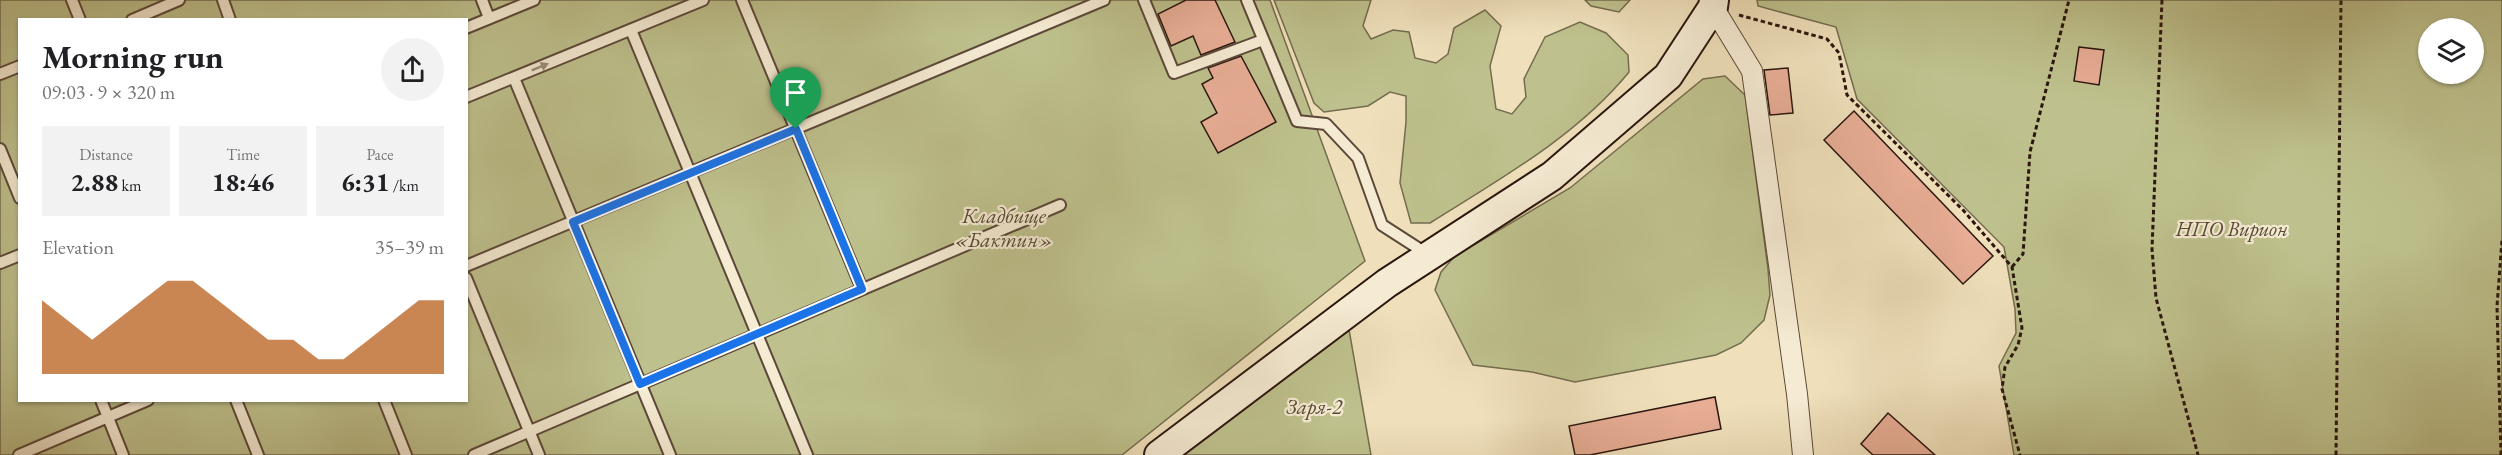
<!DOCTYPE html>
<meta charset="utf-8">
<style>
:root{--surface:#fff;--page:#f2f2f2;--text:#202124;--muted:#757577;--accent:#b45309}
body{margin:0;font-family:"EB Garamond",serif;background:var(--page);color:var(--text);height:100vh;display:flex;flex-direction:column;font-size:22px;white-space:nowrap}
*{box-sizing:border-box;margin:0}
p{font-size:20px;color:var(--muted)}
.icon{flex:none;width:33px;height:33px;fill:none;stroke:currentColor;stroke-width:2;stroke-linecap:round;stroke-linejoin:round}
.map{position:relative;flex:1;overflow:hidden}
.drawer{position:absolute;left:18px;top:18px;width:450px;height:384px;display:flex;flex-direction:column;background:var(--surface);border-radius:0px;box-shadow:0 2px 4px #0004}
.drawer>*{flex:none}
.tools{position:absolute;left:2418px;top:18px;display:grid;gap:12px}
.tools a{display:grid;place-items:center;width:66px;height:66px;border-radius:50%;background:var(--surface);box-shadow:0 2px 4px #0004;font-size:30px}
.pin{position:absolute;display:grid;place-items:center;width:51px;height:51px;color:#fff;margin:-62px -26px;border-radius:50% 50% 50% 0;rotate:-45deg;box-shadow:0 0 6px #0007}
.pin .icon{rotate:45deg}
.round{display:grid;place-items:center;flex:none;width:63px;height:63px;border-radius:32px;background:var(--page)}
.overview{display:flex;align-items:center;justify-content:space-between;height:102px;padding:0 24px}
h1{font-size:33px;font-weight:700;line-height:45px}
.stats{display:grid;grid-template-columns:repeat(3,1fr);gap:9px;height:102px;padding:6px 24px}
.stats div{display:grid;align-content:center;border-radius:0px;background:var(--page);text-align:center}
.stats b{font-size:26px;font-weight:700}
.stats small{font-size:16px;font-weight:400}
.stats p{font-size:16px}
.chart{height:168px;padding:12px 24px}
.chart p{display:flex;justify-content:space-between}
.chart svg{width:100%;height:108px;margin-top:6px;fill:var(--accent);opacity:.7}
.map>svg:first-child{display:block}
.green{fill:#bec18d;stroke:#746c4e;stroke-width:1.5;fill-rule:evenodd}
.building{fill:#e7ad95;stroke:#2b160e;stroke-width:1.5}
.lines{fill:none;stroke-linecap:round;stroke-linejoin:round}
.lane-casing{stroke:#5c4839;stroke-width:14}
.street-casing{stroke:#5c4839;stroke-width:22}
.secondary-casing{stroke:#2b160e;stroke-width:32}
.path{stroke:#2b160e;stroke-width:3;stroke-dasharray:4.5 3;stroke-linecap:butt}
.lane{stroke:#f5ebd3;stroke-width:10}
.street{stroke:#f5ebd3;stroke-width:20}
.secondary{stroke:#f5ebd3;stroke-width:28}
.oneway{fill:#9a8b7a}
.route-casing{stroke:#fff;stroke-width:12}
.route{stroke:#1a73e8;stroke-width:8}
.labels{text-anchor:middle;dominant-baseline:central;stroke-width:4.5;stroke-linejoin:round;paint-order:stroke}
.park-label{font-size:21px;font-style:italic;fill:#574934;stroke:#f5ebd3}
</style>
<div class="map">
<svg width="2502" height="455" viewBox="0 0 2502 455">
<rect width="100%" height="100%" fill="#efe0bb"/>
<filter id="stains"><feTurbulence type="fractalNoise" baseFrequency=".00333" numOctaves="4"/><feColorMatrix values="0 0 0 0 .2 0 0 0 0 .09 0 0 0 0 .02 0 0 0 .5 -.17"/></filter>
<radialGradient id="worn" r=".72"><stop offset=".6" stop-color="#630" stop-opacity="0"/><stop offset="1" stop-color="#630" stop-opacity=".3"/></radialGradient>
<g class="green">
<path d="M 0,0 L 1270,0 L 1365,261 L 1122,455 L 0,455 ZM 20,20 L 466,20 L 466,400 L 20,400 Z"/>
<path d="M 1274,0 L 1371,0 L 1363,26 L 1371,39 L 1393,30 L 1409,32 L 1415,58 L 1436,63 L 1448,54 L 1454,28 L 1485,10 L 1501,26 L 1490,66 L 1496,109 L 1512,114 L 1526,97 L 1524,79 L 1545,37 L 1580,22 L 1606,33 L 1628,55 L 1629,72 C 1577,136 1500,179 1430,223 L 1411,223 L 1400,183 L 1406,122 L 1406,96 L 1390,92 L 1368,106 L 1324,112 L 1314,103 Z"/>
<polygon points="1585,0 1630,0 1619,12 1591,6"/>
<path d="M 1757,0 L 2502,0 L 2502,455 L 2014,455 L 1999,366 L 2016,333 L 2015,309 L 2004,247 L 1857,99 L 1836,27 L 1758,6 ZM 2428,28 L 2474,28 L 2474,74 L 2428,74 Z"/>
<polygon points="1725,76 1745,95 1768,269 1770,295 1764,320 1741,343 1716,355 1575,382 1532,372 1473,365 1435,290 1441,272 1455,256 1570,188 1703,79"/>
<polygon points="1347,318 1371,455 1175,455"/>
</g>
<g class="building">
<polygon points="1186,0 1215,0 1235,42 1201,55 1193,36 1171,46 1158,14"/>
<polygon points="2079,47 2104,50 2099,85 2074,81"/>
<polygon points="1241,56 1276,122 1218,153 1201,122 1217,113 1202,84 1213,78 1208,68"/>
<polygon points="1788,68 1793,113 1770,115 1764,70"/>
<polygon points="1854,111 1993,256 1963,284 1824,140"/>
<polygon points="1715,397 1721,429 1590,455 1575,455 1569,426"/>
<polygon points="1888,413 1935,455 1873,455 1861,444"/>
</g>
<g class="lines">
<g class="lane-casing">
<g id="lane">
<polyline points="72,0 80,20"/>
<polyline points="223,0 230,20"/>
<polyline points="482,0 489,18"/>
<polyline points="742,0 862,289"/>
<polyline points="1144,0 1174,73 1263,40"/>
<polyline points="1247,0 1297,121 1326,124 1358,158 1382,225 1427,254"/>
<polyline points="132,20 179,0"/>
<polyline points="466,28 534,0"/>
<polyline points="631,30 807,455"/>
<polyline points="0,74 20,66"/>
<polyline points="514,78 670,455"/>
<polyline points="466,97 703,0"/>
<polyline points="0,149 20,198"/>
<polyline points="0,263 20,255"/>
<polyline points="466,266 1104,0"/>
<polyline points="466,278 539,455"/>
<polyline points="101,400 123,455"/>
<polyline points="236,400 258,455"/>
<polyline points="384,400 406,455"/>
<polyline points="19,455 148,400"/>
<polyline points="474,455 1060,205"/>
</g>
</g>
<g class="street-casing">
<polyline id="street" points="1713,7 1752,71 1797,394 1803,455"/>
</g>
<g class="secondary-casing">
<polyline id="secondary" points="1159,455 1387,283 1552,176 1668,76 1713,7 1714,0"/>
</g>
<g class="path">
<polyline points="2162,0 2152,249 2156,298 2198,455"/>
<polyline points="1739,15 1827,39 1839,53 1847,95 1963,210 2012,267 2022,328 2018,345 2005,367 2002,389 2020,455"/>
<polyline points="2012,267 2023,254 2030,152 2069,0"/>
<polyline points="2336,455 2341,0"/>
<polyline points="2501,455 2497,306 2502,240"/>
</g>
<use href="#lane" class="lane"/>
<use href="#street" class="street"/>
<use href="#secondary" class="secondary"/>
</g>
<defs><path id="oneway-solid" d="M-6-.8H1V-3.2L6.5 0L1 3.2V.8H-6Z" transform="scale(1.5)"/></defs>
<use class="oneway" href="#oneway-solid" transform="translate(540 67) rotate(-22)"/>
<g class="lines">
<g class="route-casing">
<polygon id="route" points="796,129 862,289 640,384 573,222"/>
</g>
<use href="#route" class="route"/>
</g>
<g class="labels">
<g class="park-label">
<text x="1004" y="215">Кладбище<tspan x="1004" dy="24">«Бактин»</tspan></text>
<text x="2232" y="228">НПО Вирион</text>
<text x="1314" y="406">Заря-2</text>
</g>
</g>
<rect width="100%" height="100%" filter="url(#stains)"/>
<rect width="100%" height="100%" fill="url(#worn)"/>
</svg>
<div class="tools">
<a><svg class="icon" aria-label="layers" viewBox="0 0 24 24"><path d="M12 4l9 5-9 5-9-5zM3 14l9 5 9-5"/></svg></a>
</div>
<div class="pin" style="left:796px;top:129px;background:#1e9e55"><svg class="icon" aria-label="arrive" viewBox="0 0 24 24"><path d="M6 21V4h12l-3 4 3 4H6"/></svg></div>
<section class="drawer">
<div class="overview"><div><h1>Morning run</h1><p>09:03 · 9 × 320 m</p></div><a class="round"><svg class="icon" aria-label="share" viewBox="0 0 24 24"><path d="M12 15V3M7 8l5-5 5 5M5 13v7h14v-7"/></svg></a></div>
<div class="stats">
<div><p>Distance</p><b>2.88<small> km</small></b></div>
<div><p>Time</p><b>18:46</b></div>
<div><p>Pace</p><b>6:31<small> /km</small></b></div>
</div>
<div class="chart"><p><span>Elevation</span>35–39 m</p>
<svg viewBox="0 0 160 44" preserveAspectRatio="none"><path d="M0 44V14L10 22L20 30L30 22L40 14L50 6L60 6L70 14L80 22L90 30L100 30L110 38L120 38L130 30L140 22L150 14L160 14V44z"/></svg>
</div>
</section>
</div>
